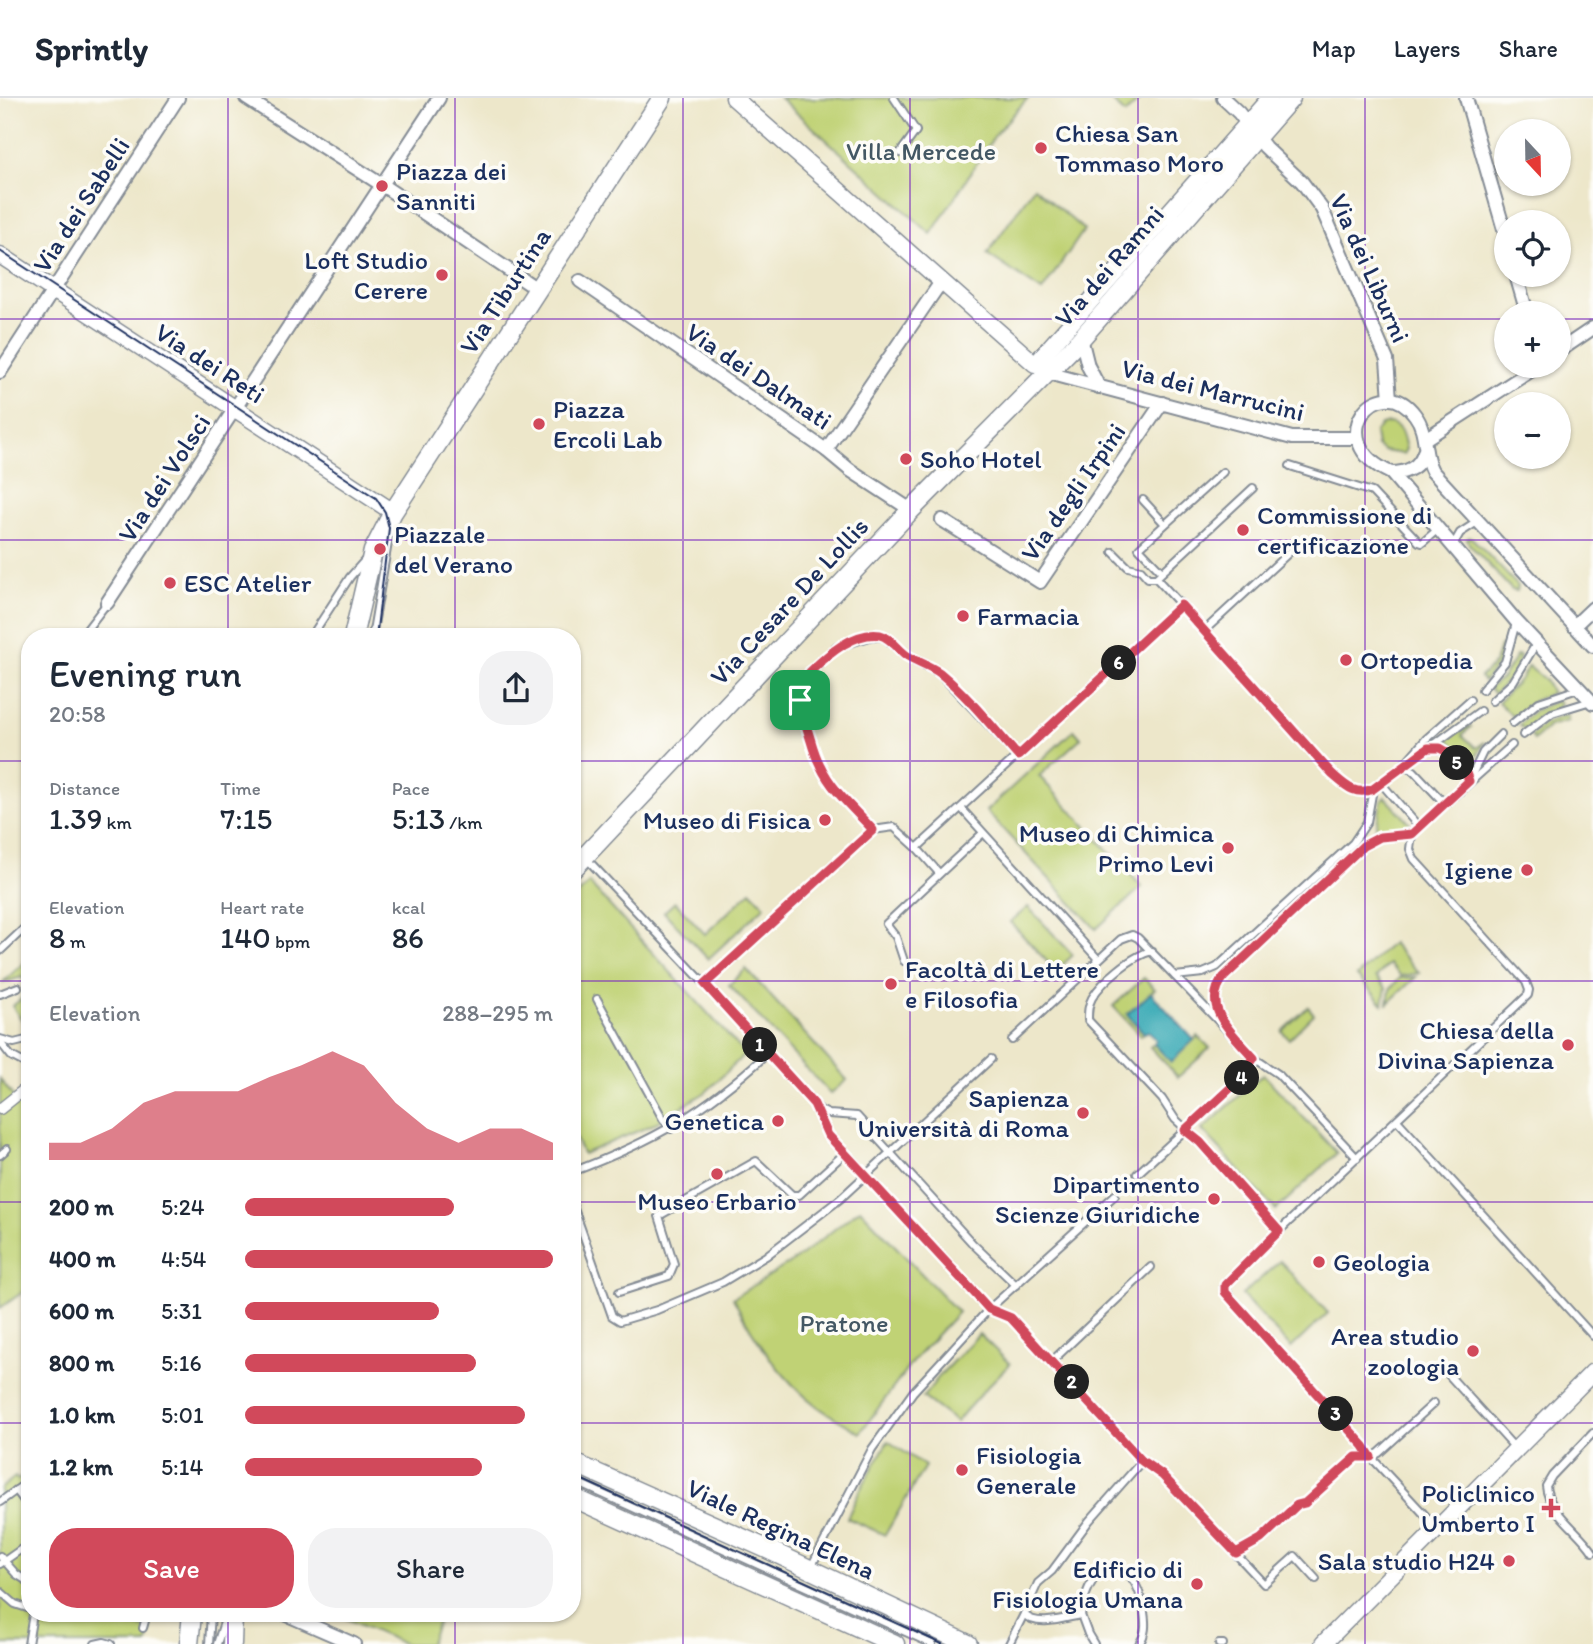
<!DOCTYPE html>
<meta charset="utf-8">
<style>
:root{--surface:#fff;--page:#f2f2f3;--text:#1f2937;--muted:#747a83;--line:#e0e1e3;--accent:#d1495b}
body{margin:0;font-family:Itim,sans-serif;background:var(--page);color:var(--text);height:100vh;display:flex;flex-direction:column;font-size:26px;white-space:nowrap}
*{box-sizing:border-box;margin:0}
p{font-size:23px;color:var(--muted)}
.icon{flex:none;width:38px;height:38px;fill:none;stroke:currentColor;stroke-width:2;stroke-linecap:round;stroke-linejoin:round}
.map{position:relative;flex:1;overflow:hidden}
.panel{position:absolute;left:21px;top:530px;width:560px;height:994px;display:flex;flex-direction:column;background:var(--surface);border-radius:28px;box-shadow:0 2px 5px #0004}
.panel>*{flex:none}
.needle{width:46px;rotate:158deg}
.fabs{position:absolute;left:1494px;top:21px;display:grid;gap:14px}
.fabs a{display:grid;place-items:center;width:77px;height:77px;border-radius:50%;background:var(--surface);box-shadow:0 2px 5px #0004;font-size:35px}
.pin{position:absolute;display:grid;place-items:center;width:60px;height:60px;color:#fff;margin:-30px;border-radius:14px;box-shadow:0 4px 10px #0006}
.km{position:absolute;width:35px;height:35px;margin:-18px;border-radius:50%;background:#222;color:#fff;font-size:19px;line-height:35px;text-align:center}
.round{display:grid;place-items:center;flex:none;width:74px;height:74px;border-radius:28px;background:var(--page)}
.headline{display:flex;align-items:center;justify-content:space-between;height:119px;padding:0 28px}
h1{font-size:38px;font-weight:600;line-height:52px}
.stats{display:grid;grid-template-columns:repeat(3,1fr);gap:10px;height:119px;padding:7px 28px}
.stats div{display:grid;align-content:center}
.stats b{font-size:30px;font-weight:600}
.stats small{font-size:19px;font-weight:400}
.stats p{font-size:19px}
.chart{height:196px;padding:14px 28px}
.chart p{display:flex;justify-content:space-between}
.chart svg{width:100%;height:126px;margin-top:7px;fill:var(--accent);opacity:.7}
.cta{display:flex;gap:14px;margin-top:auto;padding:14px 28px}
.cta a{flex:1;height:80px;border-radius:28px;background:var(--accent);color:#fff;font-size:28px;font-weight:600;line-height:80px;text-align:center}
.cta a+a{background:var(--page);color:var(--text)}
ul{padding:0 28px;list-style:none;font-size:23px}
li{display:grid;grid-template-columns:112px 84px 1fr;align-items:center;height:52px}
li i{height:18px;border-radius:9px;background:var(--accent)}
header{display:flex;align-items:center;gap:42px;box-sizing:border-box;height:98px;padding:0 35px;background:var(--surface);border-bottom:2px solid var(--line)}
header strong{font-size:33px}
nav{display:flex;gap:38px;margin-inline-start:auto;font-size:24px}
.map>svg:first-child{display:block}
.green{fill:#c0d275;stroke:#6e806a;stroke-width:2}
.water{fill:#3cacb7;stroke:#2c6e8a;stroke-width:2}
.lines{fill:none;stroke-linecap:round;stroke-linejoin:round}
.service-casing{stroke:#848b94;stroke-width:10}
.pedestrian-casing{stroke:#848b94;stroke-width:13}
.minor-casing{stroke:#848b94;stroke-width:16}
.tertiary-casing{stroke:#848b94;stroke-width:19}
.secondary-casing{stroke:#848b94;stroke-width:21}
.service{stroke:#fff;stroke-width:6}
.pedestrian{stroke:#fff;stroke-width:10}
.minor{stroke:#fff;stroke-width:12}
.tertiary{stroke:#fff;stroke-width:16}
.secondary{stroke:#fff;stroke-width:18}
.tram{stroke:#1b2f5e;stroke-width:2}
.route-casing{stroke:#fff;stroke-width:14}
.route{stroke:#d1495b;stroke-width:9}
.grid{fill:none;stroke:#7b2cbf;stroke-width:2;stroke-opacity:0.55}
.poi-dot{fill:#d1495b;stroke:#fdfcf7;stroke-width:2.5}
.labels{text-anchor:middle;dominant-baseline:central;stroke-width:7;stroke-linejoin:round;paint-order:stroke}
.poi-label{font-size:26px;fill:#1b2f5e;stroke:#fdfcf7;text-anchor:start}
.park-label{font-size:26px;fill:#445864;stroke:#fdfcf7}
.street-label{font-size:26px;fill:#1b2f5e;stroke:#fdfcf7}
</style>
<header>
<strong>Sprintly</strong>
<nav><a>Map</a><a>Layers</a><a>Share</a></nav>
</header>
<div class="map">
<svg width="1593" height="1546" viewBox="0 0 1593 1546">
<rect width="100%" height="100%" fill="#fdfcf7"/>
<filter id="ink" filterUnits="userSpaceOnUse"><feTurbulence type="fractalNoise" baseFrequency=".0143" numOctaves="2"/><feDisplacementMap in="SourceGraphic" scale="14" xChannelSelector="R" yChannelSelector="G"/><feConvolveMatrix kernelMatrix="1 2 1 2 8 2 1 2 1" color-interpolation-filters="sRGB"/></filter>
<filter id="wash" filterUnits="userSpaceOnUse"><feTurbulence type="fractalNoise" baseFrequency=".00686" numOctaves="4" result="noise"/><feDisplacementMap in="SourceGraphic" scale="28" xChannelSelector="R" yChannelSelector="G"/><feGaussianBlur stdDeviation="1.57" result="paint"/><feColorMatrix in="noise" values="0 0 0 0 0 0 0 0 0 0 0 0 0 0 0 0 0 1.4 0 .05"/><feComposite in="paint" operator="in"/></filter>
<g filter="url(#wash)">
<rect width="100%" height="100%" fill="#ede7ca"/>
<g class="green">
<polygon points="780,0 1028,0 997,34 931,136"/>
<polygon points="1109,0 1141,0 1125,16"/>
<polygon points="1034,89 1084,132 1042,193 987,156"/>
<path d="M 1388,325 C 1402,326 1403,339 1406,351 L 1403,356 L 1384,353 L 1377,348 L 1375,335 L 1381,327 Z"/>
<polygon points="1470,439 1472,440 1518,488 1517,493 1512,492 1469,446 1467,441"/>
<polygon points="1505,547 1502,563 1484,583 1480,579 1495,565 1500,548"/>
<path d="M 1517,557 L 1520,558 C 1518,574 1505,585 1494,596 L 1489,590 L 1502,580 Z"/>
<polygon points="1528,568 1545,582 1552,595 1535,602 1513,619 1498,604 1522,579"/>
<polygon points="1556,603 1560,605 1559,609 1536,620 1525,632 1519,627 1534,613"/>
<polygon points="1562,618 1568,618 1568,623 1549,628 1534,642 1531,638 1543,626"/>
<polygon points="1469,628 1471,629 1462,637 1476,650 1485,644 1471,666 1447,640"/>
<polygon points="1074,632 1081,640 1039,678 1142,789 1096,831 986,713"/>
<polygon points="1385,699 1411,726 1409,729 1375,733 1382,702"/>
<polygon points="589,785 745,956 706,994 652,1027 583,1056 575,1040 572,1041 572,803"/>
<polygon points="751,793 765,808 708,861 664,814 675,804 705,836"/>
<polygon points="1028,809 1073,857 1056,873 1010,824"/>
<polygon points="1392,845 1419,875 1401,878 1389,866 1376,879 1386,890 1383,906 1357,878"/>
<polygon points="30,859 30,890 22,879 2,885"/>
<polygon points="746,871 847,982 830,996 729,887"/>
<polygon points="1416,879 1388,905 1390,891 1400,880"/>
<polygon points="1144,880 1155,891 1127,916 1144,935 1141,938 1113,908"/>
<polygon points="30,895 30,920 24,925 12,908"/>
<polygon points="1308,909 1314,916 1289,941 1282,933"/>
<polygon points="1198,938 1210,950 1178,979 1150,949 1154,946 1171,964"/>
<polygon points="1263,976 1337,1055 1276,1112 1202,1032"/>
<polygon points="0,981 30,1020 30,1052 25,1057 30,1063 30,1189 0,1210"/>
<path d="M 860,1111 L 958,1214 L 913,1263 L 860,1335 C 846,1326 831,1318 818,1309 C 780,1280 755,1242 733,1200 L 798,1160 Z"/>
<polygon points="1280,1163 1328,1215 1291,1250 1242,1197"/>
<polygon points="979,1236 1010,1266 984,1292 956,1324 923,1299 942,1275"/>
<polygon points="888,1343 925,1368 885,1437 847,1420 860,1392"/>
<polygon points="30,1373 30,1516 130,1516 126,1526 151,1531 147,1546 0,1546 0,1391 15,1379 18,1382"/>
<polygon points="336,1516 441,1516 429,1546 404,1546"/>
</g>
<polygon class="water" points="1151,895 1194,942 1171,964 1154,946 1156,942 1149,933 1144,935 1127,916"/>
</g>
<g filter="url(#ink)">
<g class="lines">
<g class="service-casing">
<g id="service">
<polyline points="894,0 916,33 900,55"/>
<polyline points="1290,368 1372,394 1419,444 1422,445 1437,432"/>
<polyline points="1143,402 1165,426"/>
<polyline points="1452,449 1460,435 1477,424"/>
<polyline points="1113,454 1128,469 1141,472 1148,480 1156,480"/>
<polyline points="1162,474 1139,450 1223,374"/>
<polyline points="1181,507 1156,480 1253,390"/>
<polyline points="1204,533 1294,450"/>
<polyline points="81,539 107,505"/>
<polyline points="311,539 350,479 365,462"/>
<polyline points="372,539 390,433"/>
<polyline points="1482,592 1505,564 1516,525"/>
<polyline points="1492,603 1513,584 1536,546"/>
<polyline points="1513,625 1539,604 1578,591"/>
<polyline points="1523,637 1552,615 1591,603"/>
<path d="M 1428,650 C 1448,649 1462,665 1469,683"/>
<polyline points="1405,665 1426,641 1470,602"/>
<polyline points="1404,668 1414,673 1445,706"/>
<polyline points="1470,681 1483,654 1501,636"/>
<polyline points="1381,685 1419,729"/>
<polyline points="961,710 1098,861"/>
<path d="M 873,732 C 854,711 832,693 820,667 C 810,647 810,630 798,610 C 800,596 809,587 810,574 L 837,549 L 873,538 L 884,539 L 909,559 L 939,575 L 1018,658"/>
<polyline points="917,750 939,775"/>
<path d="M 586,760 L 705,886 L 873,732 L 894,729 L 917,750 L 1181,507 L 1332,676 C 1346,688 1355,698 1373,691 L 1480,613"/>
<polyline points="0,853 30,825"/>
<path d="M 1152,853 C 1133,857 1102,883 1092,900 C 1088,907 1088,914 1088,922 L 1162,1001 L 1175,1021 L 1200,1044 L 1279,1133"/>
<polyline points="904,863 896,839 886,826 983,735"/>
<polyline points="1175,878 1203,875 1217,869 1353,745 1367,724 1373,691"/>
<polyline points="705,886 820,1012 829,1016 857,1018 973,1146 1016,1187"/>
<polyline points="0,896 18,889"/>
<polyline points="597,901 663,1021 671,1031"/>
<path d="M 1223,926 C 1217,908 1211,895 1224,879 L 1363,748 L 1380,739 L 1412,736"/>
<polyline points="0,941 14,945 30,941"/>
<polyline points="1012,942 1121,841 1132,837 1138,840 1254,960 1278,976 1357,1060"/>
<polyline points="0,944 11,958 30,968"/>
<polyline points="814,1006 828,1037 980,1201 989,1211 1011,1220 1142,1363 1162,1377 1235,1455 1261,1441 1297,1407 1305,1405 1356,1359 1371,1359 1379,1355 1434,1305"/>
<polyline points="1397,1022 1593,1238"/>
<polyline points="0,1057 7,1051"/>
<path d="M 572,1074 C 654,1043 703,1015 768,955"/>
<polyline points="1137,1076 1239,983 1254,960"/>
<polyline points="572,1105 612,1218 620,1223 657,1212 723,1184 766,1158 840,1101 991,961"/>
<polyline points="619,1194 669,1178 674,1166 659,1118 756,1063 792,1097 799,1097 845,1055"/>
<polyline points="1052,1263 1151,1169"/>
<polyline points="1446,1274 1515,1350"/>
<path d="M 1593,1335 L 1552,1378 L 1546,1388 C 1548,1414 1580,1433 1593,1454"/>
<polyline points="572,1382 932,1546"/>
<polyline points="16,1392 30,1411"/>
<polyline points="0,1404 30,1382"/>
<polyline points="1436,1429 1371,1359 1364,1347 1243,1214 1224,1190 1225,1187 1279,1133 1528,897 1529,892 1526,884 1414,761 1410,751 1412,736 1512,647"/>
<polyline points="1235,1455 1264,1486 1295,1458 1316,1481"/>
<polyline points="0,1458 16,1476 30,1485"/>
<polyline points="0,1466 30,1445"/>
<polyline points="810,1471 872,1351 913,1294 989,1211 1115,1097"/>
<polyline points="0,1493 15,1506 30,1511"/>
<path d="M 1081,1517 C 1090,1456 1134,1451 1144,1514 C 1146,1527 1146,1536 1139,1546"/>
<polyline points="143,1530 147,1516"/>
<polyline points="28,1546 33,1516"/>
<polyline points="95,1546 104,1544 111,1546"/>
<polyline points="209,1546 211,1516"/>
<polyline points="217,1546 226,1518"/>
<polyline points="1009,1546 1024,1516"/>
<path d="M 1094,1546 L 1088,1536 L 1081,1517 C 1065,1520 1036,1530 1024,1516 L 1038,1485 L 1052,1473 L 1089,1423 L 1142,1363"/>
<polyline points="1219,1546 1223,1546"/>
</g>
</g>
<g class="pedestrian-casing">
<polyline id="pedestrian" points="0,1011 30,987"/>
</g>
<g class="minor-casing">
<g id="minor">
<polyline points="246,0 382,87 537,191"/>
<polyline points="1223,0 1239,15 1265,49 1302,84 1322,111 1387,262 1390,301"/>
<polyline points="1466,0 1507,142"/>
<polyline points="1516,177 1527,215"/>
<polyline points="580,183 826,352 850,372 911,412"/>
<polyline points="1081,240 1088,268 1099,289"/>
<polyline points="1559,253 1593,230"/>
<polyline points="1044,272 1059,278 1292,340 1356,340"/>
<polyline points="0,274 178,0"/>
<polyline points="1425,341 1538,268"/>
<polyline points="826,352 941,184"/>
<path d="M 1391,375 C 1407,375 1419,370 1424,354"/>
<polyline points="942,422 1040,484 1162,305"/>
<polyline points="107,505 439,0"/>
<polyline points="1574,528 1593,510"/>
<path d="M 1593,548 L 1432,373 C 1422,355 1428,334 1415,317 C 1379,268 1319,343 1391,375 L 1516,523 L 1593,605"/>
<polyline points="285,1516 354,1546"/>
</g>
</g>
<g class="tertiary-casing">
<g id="tertiary">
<polyline points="734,0 1035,266 1270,0"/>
<polyline points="0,157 393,414"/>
<polyline points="1323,1546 1593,1274"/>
</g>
</g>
<g class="secondary-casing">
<g id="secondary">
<polyline points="353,539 373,453 393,414 662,0"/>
<polyline points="572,772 911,412 1077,245 1291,0"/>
<polyline points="572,1364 767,1451 968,1546"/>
<polyline points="572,1399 895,1546"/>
<polyline points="189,1546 192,1516"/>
<polyline points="232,1546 233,1516"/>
</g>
</g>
<use href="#service" class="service"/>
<use href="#pedestrian" class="pedestrian"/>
<use href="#minor" class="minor"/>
<use href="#tertiary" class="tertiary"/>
<use href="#secondary" class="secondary"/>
<g class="tram">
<polyline points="0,153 376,400 385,414 389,430 376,539"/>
<polyline points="572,1377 942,1546"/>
</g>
</g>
</g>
<g class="lines" filter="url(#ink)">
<g class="route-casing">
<path id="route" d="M 1181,507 L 1332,676 C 1346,688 1355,698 1373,691 L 1428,650 L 1440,650 L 1447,654 L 1466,675 L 1469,683 L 1412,736 L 1380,739 L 1363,748 L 1224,879 C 1199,909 1235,938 1254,960 L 1238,983 L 1185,1032 L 1200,1044 L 1279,1133 L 1225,1187 L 1225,1194 L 1364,1348 L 1371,1359 L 1356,1359 L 1305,1405 L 1297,1407 L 1261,1441 L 1236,1455 L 1162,1377 L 1142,1363 L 1011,1220 L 989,1211 L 980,1201 L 828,1037 L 814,1006 L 705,886 L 873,732 C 854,711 832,693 820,667 C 810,648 810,630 798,610 C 800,597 809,587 810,574 C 827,557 854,533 880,537 C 890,539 898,551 906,557 C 917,564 929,567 940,575 C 969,599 993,630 1018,658 Z"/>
</g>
<use href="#route" class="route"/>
</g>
<path class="grid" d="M 228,0 L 228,539M 455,0 L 455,539M 683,0 L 683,1546M 910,0 L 910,1546M 1138,0 L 1138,1546M 1365,0 L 1365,1546M 0,221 L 1507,221M 1559,221 L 1593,221M 0,442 L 1593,442M 0,663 L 30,663M 572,663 L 1593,663M 0,883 L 30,883M 572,883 L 1593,883M 0,1104 L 30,1104M 572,1104 L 1593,1104M 0,1325 L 30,1325M 572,1325 L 1593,1325M 228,1516 L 228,1546M 455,1516 L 455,1546"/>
<g class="poi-dot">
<circle cx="1041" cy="50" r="7"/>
<circle cx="382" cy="88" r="7"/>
<circle cx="442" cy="177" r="7"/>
<circle cx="539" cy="326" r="7"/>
<circle cx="906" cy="361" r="7"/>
<circle cx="1243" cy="432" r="7"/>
<circle cx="380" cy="451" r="7"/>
<circle cx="170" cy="485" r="7"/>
<circle cx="963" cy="518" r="7"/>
<circle cx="1346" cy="562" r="7"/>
<circle cx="825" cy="722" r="7"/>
<circle cx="1228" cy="750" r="7"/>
<circle cx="1527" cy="772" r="7"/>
<circle cx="891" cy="886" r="7"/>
<circle cx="1568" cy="947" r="7"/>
<circle cx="1083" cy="1015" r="7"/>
<circle cx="778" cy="1023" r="7"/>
<circle cx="717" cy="1076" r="7"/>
<circle cx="1214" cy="1101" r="7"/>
<circle cx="1319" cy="1164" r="7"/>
<circle cx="1473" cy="1253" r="7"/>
<circle cx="962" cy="1372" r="7"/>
<path d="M1547.5 1399.5h7v7h7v7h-7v7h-7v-7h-7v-7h7z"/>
<circle cx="1509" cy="1463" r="7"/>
<circle cx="1197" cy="1486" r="7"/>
</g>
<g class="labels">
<g class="poi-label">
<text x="1055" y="35">Chiesa San<tspan x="1055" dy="30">Tommaso Moro</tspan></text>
<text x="396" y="73">Piazza dei<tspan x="396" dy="30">Sanniti</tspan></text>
<text x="428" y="162" text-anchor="end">Loft Studio<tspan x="428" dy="30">Cerere</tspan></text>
<text x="553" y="311">Piazza<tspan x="553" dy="30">Ercoli Lab</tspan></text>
<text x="920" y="361">Soho Hotel</text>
<text x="1257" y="417">Commissione di<tspan x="1257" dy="30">certificazione</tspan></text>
<text x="394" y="436">Piazzale<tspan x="394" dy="30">del Verano</tspan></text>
<text x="184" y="485">ESC Atelier</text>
<text x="977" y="518">Farmacia</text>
<text x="1360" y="562">Ortopedia</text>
<text x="811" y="722" text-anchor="end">Museo di Fisica</text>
<text x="1214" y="735" text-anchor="end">Museo di Chimica<tspan x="1214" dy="30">Primo Levi</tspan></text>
<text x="1513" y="772" text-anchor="end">Igiene</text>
<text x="905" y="871">Facoltà di Lettere<tspan x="905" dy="30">e Filosofia</tspan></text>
<text x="1554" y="932" text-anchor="end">Chiesa della<tspan x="1554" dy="30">Divina Sapienza</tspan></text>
<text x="1069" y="1000" text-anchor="end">Sapienza<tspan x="1069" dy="30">Università di Roma</tspan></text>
<text x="764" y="1023" text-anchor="end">Genetica</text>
<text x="1200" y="1086" text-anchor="end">Dipartimento<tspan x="1200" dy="30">Scienze Giuridiche</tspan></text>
<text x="717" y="1103" text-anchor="middle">Museo Erbario</text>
<text x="1333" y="1164">Geologia</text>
<text x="1459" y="1238" text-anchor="end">Area studio<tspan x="1459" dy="30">zoologia</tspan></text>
<text x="976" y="1357">Fisiologia<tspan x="976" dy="30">Generale</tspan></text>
<text x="1535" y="1395" text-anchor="end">Policlinico<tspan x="1535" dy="30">Umberto I</tspan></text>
<text x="1495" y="1463" text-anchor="end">Sala studio H24</text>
<text x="1183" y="1471" text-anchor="end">Edificio di<tspan x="1183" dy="30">Fisiologia Umana</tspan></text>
</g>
<g class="park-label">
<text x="921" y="53">Villa Mercede</text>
<text x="844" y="1225">Pratone</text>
</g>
<g class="street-label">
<text transform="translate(81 107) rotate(-57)">Via dei Sabelli</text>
<text transform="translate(1109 168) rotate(-49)">Via dei Ramni</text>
<text transform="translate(1370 170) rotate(66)">Via dei Liburni</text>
<text transform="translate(505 193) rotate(-57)">Via Tiburtina</text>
<text transform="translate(210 265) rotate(33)">Via dei Reti</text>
<text transform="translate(759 278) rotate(34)">Via dei Dalmati</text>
<text transform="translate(1213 292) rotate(14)">Via dei Marrucini</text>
<text transform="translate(164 380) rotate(-57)">Via dei Volsci</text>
<text transform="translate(1073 394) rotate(-55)">Via degli Irpini</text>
<text transform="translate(789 503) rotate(-47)">Via Cesare De Lollis</text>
<text transform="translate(781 1431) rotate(25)">Viale Regina Elena</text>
</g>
</g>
</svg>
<div class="fabs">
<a><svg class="needle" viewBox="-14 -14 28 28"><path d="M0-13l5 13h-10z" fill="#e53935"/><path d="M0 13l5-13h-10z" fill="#747a83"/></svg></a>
<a><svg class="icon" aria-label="locate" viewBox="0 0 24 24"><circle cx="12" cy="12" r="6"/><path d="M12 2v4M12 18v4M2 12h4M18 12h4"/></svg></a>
<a>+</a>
<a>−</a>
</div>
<div class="pin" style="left:800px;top:602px;background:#1e9e55"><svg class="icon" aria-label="arrive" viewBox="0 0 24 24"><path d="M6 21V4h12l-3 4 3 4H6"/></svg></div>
<b class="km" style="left:760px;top:947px">1</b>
<b class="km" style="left:1072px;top:1284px">2</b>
<b class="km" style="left:1336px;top:1316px">3</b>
<b class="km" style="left:1242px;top:980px">4</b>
<b class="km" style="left:1457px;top:665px">5</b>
<b class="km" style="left:1119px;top:565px">6</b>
<section class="panel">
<div class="headline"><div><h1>Evening run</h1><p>20:58</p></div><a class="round"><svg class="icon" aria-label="share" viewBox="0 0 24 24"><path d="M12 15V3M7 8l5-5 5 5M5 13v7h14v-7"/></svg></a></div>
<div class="stats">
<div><p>Distance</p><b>1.39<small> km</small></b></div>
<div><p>Time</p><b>7:15</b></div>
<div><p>Pace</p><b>5:13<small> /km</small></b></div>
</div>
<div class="stats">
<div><p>Elevation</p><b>8<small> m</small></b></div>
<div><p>Heart rate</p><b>140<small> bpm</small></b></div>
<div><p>kcal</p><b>86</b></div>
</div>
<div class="chart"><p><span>Elevation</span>288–295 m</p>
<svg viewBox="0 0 160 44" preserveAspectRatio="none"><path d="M0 44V38L10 38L20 33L30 24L40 20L50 20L60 20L70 15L80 11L90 6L100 11L110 24L120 33L130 38L140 33L150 33L160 38V44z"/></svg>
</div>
<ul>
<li><b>200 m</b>5:24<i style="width:68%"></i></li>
<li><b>400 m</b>4:54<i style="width:100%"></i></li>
<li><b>600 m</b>5:31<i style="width:63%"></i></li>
<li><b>800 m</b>5:16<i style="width:75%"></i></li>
<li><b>1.0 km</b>5:01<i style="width:91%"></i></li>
<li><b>1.2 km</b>5:14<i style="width:77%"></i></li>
</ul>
<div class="cta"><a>Save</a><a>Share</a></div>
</section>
</div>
